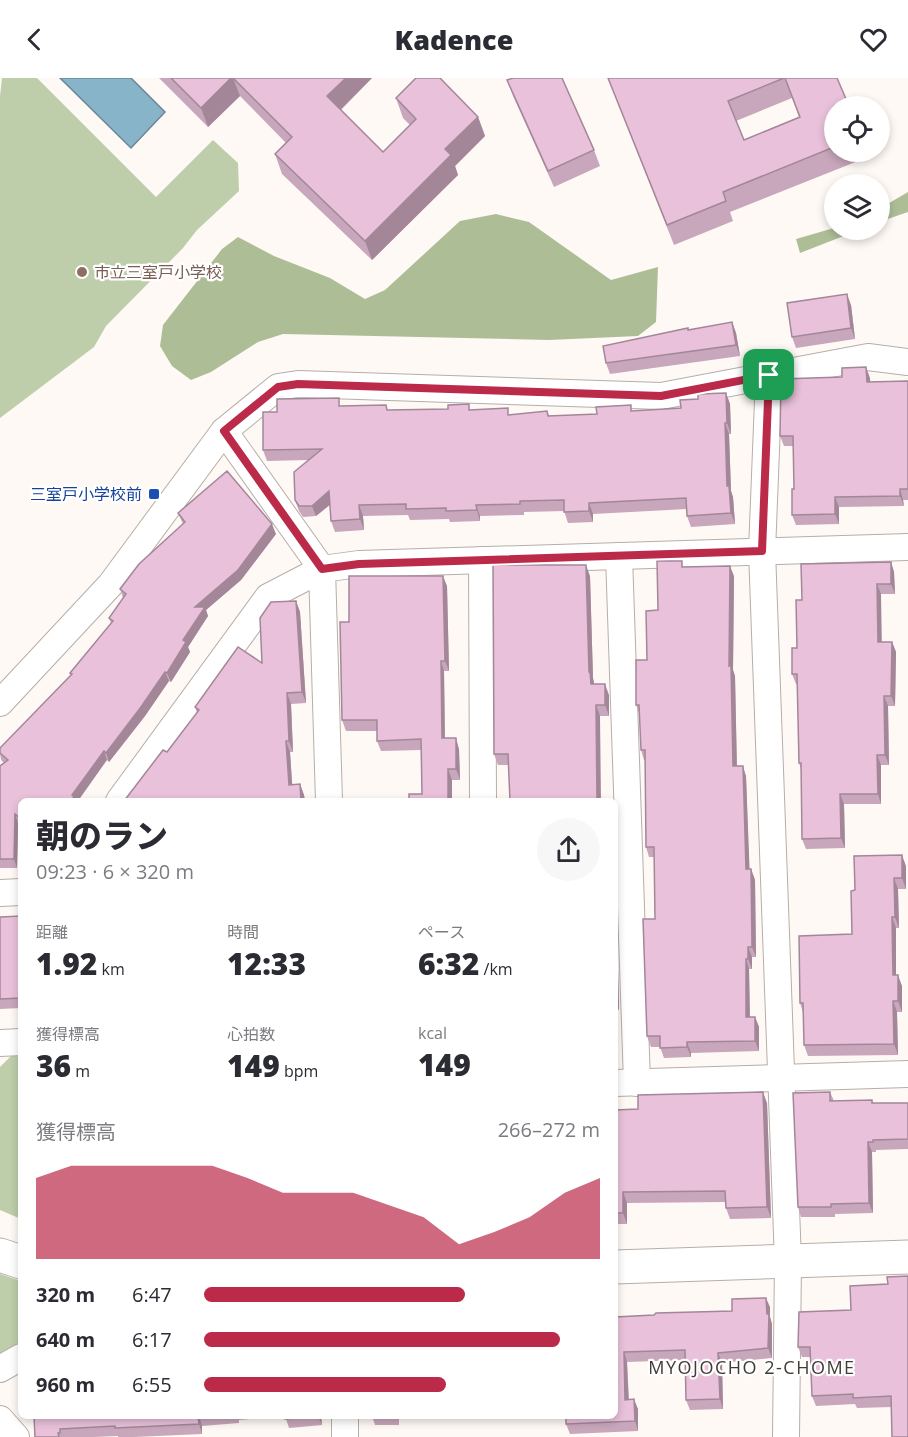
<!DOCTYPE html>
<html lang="ja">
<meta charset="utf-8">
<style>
:root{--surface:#fff;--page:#f7f7f7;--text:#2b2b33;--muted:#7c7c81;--accent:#bb2a49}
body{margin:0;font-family:"Open Sans","Noto Sans JP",sans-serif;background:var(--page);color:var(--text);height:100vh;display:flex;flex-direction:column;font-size:22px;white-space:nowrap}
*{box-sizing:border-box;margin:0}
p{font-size:20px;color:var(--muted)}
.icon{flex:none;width:33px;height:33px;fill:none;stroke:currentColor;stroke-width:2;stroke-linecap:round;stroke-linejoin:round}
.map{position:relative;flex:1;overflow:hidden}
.drawer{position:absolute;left:18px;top:720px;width:600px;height:621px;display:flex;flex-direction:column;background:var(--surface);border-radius:9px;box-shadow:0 3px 9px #0003}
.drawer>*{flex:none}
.tools{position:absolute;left:824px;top:18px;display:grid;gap:12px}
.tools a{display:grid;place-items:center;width:66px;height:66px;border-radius:50%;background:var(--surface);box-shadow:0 3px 9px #0003;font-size:30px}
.pin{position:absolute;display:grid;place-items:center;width:51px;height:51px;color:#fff;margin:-26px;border-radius:12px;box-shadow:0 3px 9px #0006}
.round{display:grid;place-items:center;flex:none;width:63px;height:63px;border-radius:32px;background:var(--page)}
.head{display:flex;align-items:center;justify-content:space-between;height:102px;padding:0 18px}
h1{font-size:33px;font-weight:800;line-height:45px}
.figures{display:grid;grid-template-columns:repeat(3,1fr);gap:9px;height:102px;padding:6px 18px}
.figures div{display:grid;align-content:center}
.figures b{font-size:30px;font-weight:800}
.figures small{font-size:16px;font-weight:400}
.figures p{font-size:16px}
.chart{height:168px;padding:12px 18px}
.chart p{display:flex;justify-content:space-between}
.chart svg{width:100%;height:108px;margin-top:6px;fill:var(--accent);opacity:.7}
ul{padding:0 18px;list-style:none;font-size:20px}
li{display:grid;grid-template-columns:96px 72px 1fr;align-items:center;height:45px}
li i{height:15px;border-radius:8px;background:var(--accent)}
header{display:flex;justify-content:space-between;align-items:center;height:78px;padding:0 18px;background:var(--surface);font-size:27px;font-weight:800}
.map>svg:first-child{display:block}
.green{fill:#beceaa}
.forest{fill:#adbe97}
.water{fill:#87b4c9;stroke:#6a8896;stroke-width:1.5}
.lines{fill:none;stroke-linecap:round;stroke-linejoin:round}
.street-casing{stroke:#b6aea8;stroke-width:28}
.secondary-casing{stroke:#b6aea8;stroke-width:35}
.street{stroke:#fff;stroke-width:26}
.secondary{stroke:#fff;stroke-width:33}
.wall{fill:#c8a6bb;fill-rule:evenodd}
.shaded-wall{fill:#a38799}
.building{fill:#e9c1da;stroke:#a38799;stroke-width:1.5}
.route-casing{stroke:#fff;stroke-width:12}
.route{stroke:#bb2a49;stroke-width:8}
.education-dot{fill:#8d6e63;stroke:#fff;stroke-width:2}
.transit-dot{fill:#1a4fb4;stroke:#fff;stroke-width:2}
.labels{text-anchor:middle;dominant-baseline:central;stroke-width:4.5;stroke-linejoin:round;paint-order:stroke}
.education-label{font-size:16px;fill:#785e54;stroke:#fff;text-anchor:start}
.transit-label{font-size:16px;fill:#164399;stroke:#fff;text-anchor:end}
.neighbourhood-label{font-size:18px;letter-spacing:1.5px;fill:#413b36;stroke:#fff}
</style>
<header><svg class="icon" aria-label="back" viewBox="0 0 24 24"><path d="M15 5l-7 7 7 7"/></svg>Kadence<svg class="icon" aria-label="heart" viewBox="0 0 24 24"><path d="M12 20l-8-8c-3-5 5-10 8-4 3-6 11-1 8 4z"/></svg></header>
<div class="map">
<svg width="908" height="1359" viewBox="0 0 908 1359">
<rect width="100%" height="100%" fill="#fff9f5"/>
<g class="green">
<polygon points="2,0 37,0 156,119 213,62 238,85 239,113 197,152 183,170 106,248 94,269 0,340 0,18"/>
<polygon points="13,976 21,976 21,1141 0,1132 0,989"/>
<polygon points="0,1196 21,1203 21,1266 0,1278"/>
</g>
<g class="forest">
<polygon points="908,114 908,134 879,144 879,131"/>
<polygon points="496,136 529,144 611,202 658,189 656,244 638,258 549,262 283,256 258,264 211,294 191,302 172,288 160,268 163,247 222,171 238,159 274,178 330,200 365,221 385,212 460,143"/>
<polygon points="834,150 859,152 800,175 796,161"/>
</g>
<polygon class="water" points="60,0 131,0 165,34 131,70"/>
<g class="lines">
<g class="street-casing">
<g id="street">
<polyline points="769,297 762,473 788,1184 786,1359"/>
<polyline points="224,353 322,491 329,723"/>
<polyline points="619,478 637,1005"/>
<polyline points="482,482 483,723"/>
<polyline points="0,625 111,506 224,353 278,309 298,306 661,318 868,279 908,284"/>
<polyline points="119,723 268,519 322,491 359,486 908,469"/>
<polyline points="0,815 21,814"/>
<polyline points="0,965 21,964"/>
<polyline points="615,1005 908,996"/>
<polyline points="0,1291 21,1279"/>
<polyline points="345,1338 345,1359"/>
<polyline points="0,1341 16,1359"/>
</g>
</g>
<g class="secondary-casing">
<g id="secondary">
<polyline points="0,1177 21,1184"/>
<polyline points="615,1189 908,1179"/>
</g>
</g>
<use href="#street" class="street"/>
<use href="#secondary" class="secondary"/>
</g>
<g class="wall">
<polygon points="159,0 372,0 341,32 383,74 410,47 403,40 396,20 478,39 485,58 455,88 458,97 372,182 282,96 275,76 286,65 240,18 208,49"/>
<path d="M 608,0 L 837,0 L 834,28 L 834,74 L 866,74 L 868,79 L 730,134 L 733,143 L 674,167 ZM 792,20 L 799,39 L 744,62 L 736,43 Z"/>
<polygon points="507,2 594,72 600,88 554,109 513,18"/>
<polygon points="851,227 855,261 796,270 792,259"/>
<polygon points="732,244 736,255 740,278 610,296 606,285 689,252"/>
<polygon points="842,299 870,300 870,304 908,303 908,422 903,422 904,428 839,429 839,446 796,447 792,437 794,411 793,368 784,368 780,358"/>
<polygon points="726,315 730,326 731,356 729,356 731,413 733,419 735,446 691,449 687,438 687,431 593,436 593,444 568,445 564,433 524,434 524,437 480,438 480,443 450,444 449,441 410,442 408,437 363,438 364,452 335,454 331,443 330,427 316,438 303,439 299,433 295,422 308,382 267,383 263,372 341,328 388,332 471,332 511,337 547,333 549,338 597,336 681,330 698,321"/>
<polygon points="178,435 276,456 241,502 206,532 208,538 188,569 190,574 171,604 169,603 145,638 109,684 107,682 21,723 21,748 18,746 17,790 0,790 0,688 4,685 1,682 0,675 71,598 70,595 111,545 109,540 123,520 120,511 183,446"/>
<polygon points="891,484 894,494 895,516 881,516 881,564 892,564 896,574 895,628 888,628 889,687 881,687 881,726 844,726 845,770 806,771 802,761 801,691 799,685 798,606 796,606 792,596 797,570"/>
<polygon points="684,489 734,498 733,592 735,598 737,688 746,698 749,791 751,791 755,802 756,879 752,879 752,891 749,891 750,939 755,939 759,949 759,973 691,975 691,979 664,980 660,969 651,969 647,958 655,841 654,779 649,779 646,769 645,682 644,682 641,672 640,637 636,627 658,532"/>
<polygon points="590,498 593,600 594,606 609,617 609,638 600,638 508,687 498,687 494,676"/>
<polygon points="447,508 449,593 444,593 445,660 459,671 460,702 452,702 452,723 394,723 409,722 422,716 421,672 381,673 377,663 377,653 346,653 342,642"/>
<polygon points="296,523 300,534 306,625 291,626 293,674 290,674 292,707 300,706 304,717 305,723 124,723 167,674 197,635 195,629 262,585"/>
<polygon points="906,788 906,811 898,811 899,850 896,850 896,897 902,908 902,934 897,934 898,977 808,978 804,967 803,934 800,925 852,856 855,812"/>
<polygon points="21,838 21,930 0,931 0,839"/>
<polygon points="615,847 617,852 619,932 615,932"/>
<polygon points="830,1014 834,1023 872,1022 873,1025 908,1025 908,1071 876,1072 876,1074 872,1074 873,1135 835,1136 835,1139 801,1139 798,1129"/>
<polygon points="767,1025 771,1140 730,1141 726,1130 726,1124 627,1125 627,1146 615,1146 615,1032"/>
<polygon points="888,1206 892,1329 857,1330 855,1326 816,1328 812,1318 810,1279 802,1279 798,1269"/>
<polygon points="770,1229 770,1239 772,1246 772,1280 722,1285 723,1331 690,1332 686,1322 685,1282 627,1284 629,1322 638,1331 638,1353 570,1356 566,1346 615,1239 732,1233"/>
<polygon points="34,1338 321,1338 322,1347 289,1350 285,1338 239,1342 239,1345 202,1348 202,1356 134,1359 118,1359 118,1358 93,1359 35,1359"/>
<polygon points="372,1338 451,1338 451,1340 399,1341 399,1347 375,1347"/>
</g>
<g class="shaded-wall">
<polygon points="231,0 233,0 240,18 208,49 201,30"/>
<polygon points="346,0 372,0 334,38 327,18"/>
<polygon points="478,39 485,58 455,88 458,97 372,182 365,163 445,71"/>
<polygon points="847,216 851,227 855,261 851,250"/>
<polygon points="732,244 736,255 740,278 736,267"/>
<polygon points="866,289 870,300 871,315 867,304"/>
<polygon points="726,315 730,326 731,356 727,345"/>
<polygon points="725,345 729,356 731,413 733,419 735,446 731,435 727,408"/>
<polygon points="900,411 903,422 904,428 900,418"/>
<polygon points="329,413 333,424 316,438 312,428"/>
<polygon points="835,419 839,429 839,446 835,436"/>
<polygon points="589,425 593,436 593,444 589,433"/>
<polygon points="359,427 363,438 364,452 360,441"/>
<polygon points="476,427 480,438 480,443 477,432"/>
<polygon points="272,446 276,456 241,502 206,532 208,538 188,569 190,574 171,604 167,595 195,529"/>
<polygon points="891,484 894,494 895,516 891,506"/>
<polygon points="586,487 590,498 593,600 594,605 595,617 591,606 589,594"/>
<polygon points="730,488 734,498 733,592 735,598 737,698 733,688 729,588"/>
<polygon points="443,498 447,508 449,593 445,583"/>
<polygon points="877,506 881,516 882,574 878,564"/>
<polygon points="296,523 300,534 306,625 302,614"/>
<polygon points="892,564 896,574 895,628 891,618"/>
<polygon points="441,583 444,593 445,671 442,660"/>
<polygon points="165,594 169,603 145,638 109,684 106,675"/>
<polygon points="605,606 609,617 609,638 605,627"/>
<polygon points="287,615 291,626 293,674 289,663"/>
<polygon points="884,618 888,628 889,687 885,677"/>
<polygon points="596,627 600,638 601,723 597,723"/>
<polygon points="456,660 459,671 460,702 456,691"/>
<polygon points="286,663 290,674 293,718 289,707"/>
<polygon points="104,673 107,682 78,723 71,723 72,717"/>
<polygon points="877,677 881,687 881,726 878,716"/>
<polygon points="743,688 746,698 750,802 746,791"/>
<polygon points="448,691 452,702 452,723 448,723"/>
<polygon points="300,706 304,717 305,723 301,723"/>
<polygon points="840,716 844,726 845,770 841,760"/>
<polygon points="15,736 18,746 17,790 14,781"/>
<polygon points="902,777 906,788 906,811 902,800"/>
<polygon points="751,791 755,802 756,879 752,869"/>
<polygon points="894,800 898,811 899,850 895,839"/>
<polygon points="892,839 896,850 896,908 893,897"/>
<polygon points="615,847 617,852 619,932 616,921"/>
<polygon points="748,869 752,879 752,891 748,881"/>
<polygon points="746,881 749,891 750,949 746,939"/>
<polygon points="898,897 902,908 902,934 898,923"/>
<polygon points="893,923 897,934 898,977 894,966"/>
<polygon points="755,939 759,949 759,973 755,963"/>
<polygon points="687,964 691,975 691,979 687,969"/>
<polygon points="763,1014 767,1025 771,1140 767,1129"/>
<polygon points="868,1064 872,1074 873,1135 869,1125"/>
<polygon points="623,1114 627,1125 627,1146 623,1135"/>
<polygon points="766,1220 770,1229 770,1239 772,1246 772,1280 768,1270"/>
<polygon points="624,1274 627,1284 629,1332 625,1322"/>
<polygon points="718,1275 722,1285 723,1331 720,1321"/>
<polygon points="634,1321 638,1331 638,1353 635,1343"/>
<polygon points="199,1338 202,1348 202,1356 199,1346"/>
<polygon points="318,1338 321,1338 322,1347"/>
</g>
<g class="building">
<polygon points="171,0 231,0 201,30"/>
<polygon points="233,0 346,0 327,18 383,74 416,41 396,20 416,0 440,0 478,39 445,71 451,77 365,163 275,76 292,59"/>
<polygon points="513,0 562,0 594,72 548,93 507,2"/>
<polygon points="608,0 784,0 728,23 744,62 800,39 785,0 837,0 849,28 834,28 834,69 723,114 726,123 667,147"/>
<polygon points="847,216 851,250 792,259 787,225"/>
<polygon points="732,244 736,267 606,285 603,268 688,250 688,252"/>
<polygon points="866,289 867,304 908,303 908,411 900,411 900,418 835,419 835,436 792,437 792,411 794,411 793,358 780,358 781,301 842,299 842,290"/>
<polygon points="726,315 727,345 725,345 727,408 729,408 731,435 687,438 686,420 589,425 589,433 564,434 564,422 520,423 520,426 476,427 477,432 446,433 446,430 406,431 406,426 359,427 360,441 331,443 329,413 312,428 299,428 295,422 294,394 322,371 263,372 263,334 277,334 277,321 339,320 339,328 386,327 387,332 448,331 448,327 469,326 469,332 508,330 508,337 547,333 548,338 597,336 596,329 631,327 631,333 681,330 680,322 698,321 698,316"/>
<polygon points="227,393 272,446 238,492 195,529 205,529 183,562 186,564 167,595 165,594 141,629 106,675 104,673 72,717 74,719 71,723 21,723 21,741 15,736 14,781 0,781 0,688 8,682 0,675 0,670 72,596 70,595 113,543 109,540 126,516 120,511 139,486 185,444 178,435"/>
<polygon points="657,483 682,483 682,489 730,488 729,588 731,587 733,688 743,688 746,791 751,791 752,869 748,869 748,881 746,881 746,939 755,939 755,963 687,964 687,969 660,970 660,958 647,958 643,841 655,841 654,769 646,769 645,672 641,672 639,627 636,627 636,582 647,582 646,533 658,532"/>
<polygon points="891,484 891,506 877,506 878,564 892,564 891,618 884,618 885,677 877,677 878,716 840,716 841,760 802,761 801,685 799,685 797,596 792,596 792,570 797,570 796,522 802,522 801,486"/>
<polygon points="493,487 586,487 589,594 590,594 591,606 605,606 605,627 596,627 597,723 510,723 508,676 494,676"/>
<polygon points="349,498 443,498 445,583 441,583 442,660 456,660 456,691 448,691 448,723 394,723 409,722 409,716 422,716 421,661 377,663 377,642 342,642 340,544 349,544"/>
<polygon points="296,523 302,614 287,615 289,663 286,663 289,707 300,706 301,723 157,723 157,721 156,723 124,723 163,672 167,674 199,632 195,629 238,569 262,585 260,540 271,524"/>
<polygon points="902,777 902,800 894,800 895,839 892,839 893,897 898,897 898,923 893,923 894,966 804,967 803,925 800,925 799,858 852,856 851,813 855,812 854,778"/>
<polygon points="21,838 21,920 0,921 0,839"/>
<polygon points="763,1014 767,1129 726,1130 725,1113 623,1114 623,1135 615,1135 615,1032 638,1031 638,1017"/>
<polygon points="830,1014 830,1023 872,1022 872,1025 908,1025 908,1061 873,1062 873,1064 868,1064 869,1125 831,1126 831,1129 798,1129 793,1015"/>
<polygon points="908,1198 908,1359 892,1359 891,1318 853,1320 853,1316 812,1318 810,1269 798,1269 799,1234 851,1232 850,1208 888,1206 887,1199"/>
<polygon points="766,1220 767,1236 769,1236 768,1270 718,1275 720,1321 686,1322 685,1272 624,1274 625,1322 634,1321 635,1343 566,1346 566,1338 615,1338 615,1239 654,1237 656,1235 732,1233 732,1221"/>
<polygon points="34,1338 198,1338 199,1346 115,1350 115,1348 60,1351 60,1355 58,1355 59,1359 35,1359"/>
<polygon points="285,1338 312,1338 285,1341"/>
</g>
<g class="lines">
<g class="route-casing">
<polygon id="route" points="769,297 762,473 359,486 322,491 224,353 278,309 298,306 661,318"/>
</g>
<use href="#route" class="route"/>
</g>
<circle class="education-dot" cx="82" cy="194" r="6"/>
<rect class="transit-dot" x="148" y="410" width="12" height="12" rx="3"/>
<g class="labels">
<g class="education-label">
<text x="94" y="194">市立三室戸小学校</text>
</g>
<g class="transit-label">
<text x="142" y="416">三室戸小学校前</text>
</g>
<g class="neighbourhood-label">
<text x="752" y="1289">MYOJOCHO 2-CHOME</text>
</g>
</g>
</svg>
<div class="tools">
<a><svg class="icon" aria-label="locate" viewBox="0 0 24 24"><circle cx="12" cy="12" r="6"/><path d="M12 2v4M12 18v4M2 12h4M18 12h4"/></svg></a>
<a><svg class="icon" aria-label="layers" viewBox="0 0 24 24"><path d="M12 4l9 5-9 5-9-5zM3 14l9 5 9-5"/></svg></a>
</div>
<div class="pin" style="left:769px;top:297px;background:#1e9e55"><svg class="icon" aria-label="arrive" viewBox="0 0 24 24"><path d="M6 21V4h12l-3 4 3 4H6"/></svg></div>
<section class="drawer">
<div class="head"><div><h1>朝のラン</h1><p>09:23 · 6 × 320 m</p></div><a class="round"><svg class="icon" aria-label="share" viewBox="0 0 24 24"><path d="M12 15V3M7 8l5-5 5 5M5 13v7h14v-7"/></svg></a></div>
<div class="figures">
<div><p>距離</p><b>1.92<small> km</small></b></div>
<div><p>時間</p><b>12:33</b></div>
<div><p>ペース</p><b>6:32<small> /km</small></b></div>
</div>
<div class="figures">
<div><p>獲得標高</p><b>36<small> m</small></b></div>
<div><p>心拍数</p><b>149<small> bpm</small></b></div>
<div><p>kcal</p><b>149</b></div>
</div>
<div class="chart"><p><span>獲得標高</span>266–272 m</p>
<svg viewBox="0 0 160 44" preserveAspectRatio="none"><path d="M0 44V11L10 6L20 6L30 6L40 6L50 6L60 11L70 17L80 17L90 17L100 22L110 27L120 38L130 33L140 27L150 17L160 11V44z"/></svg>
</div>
<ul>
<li><b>320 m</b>6:47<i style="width:66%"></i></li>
<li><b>640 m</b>6:17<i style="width:90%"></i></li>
<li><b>960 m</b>6:55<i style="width:61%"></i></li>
</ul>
</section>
</div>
